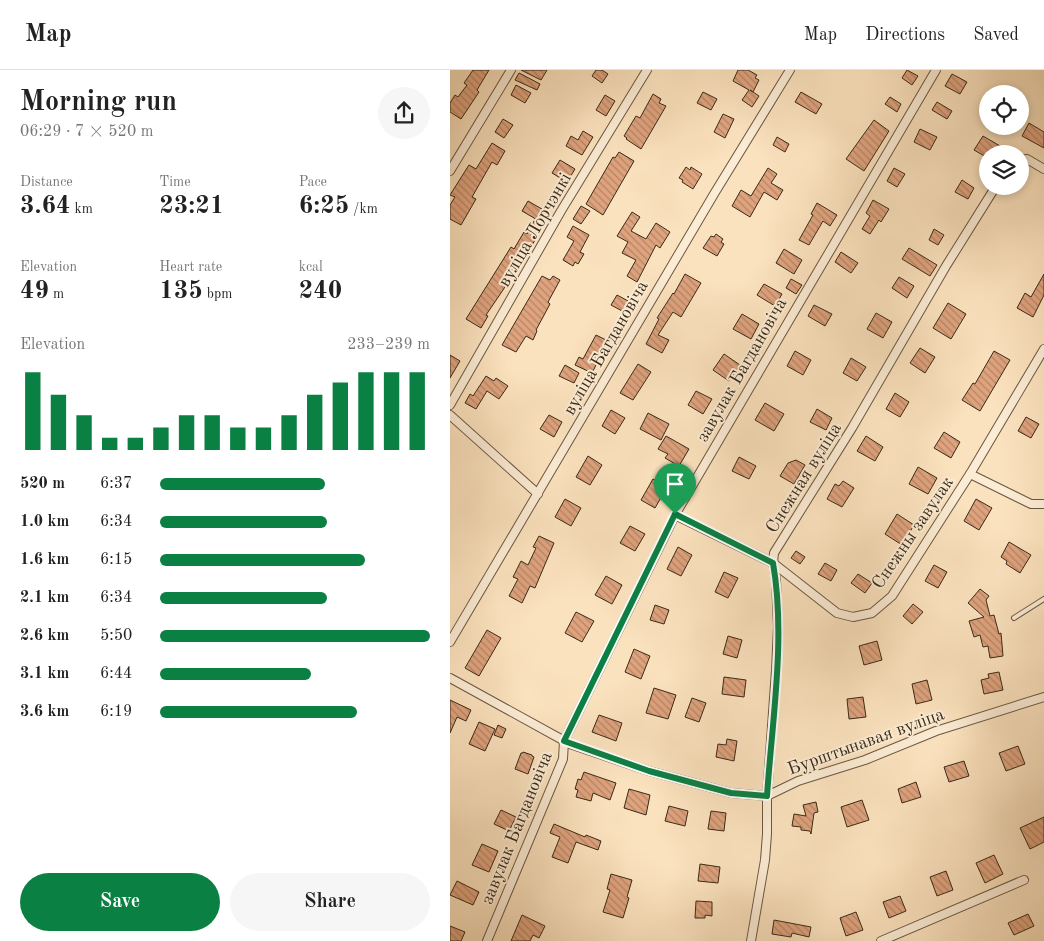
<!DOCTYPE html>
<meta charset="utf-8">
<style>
:root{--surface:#fff;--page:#f6f6f6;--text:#222;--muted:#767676;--line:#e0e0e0;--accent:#0b8043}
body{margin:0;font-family:"Old Standard TT",serif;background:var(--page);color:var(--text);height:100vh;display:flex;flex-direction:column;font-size:19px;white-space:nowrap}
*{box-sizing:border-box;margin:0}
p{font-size:16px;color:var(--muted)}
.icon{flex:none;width:28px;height:28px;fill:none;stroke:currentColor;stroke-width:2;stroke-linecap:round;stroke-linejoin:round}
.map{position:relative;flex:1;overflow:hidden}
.details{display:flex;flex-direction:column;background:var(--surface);width:450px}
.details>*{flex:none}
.tools{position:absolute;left:529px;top:15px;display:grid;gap:10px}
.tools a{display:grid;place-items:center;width:50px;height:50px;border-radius:50%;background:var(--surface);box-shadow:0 2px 8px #0003;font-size:25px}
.pin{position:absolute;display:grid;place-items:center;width:42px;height:42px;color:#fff;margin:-51px -21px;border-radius:50% 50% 50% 0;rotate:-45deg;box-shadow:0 0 5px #0007}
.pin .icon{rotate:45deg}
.round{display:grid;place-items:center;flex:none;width:52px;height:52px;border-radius:26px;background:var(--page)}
.headline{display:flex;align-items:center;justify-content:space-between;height:85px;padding:0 20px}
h1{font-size:28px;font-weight:700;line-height:38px}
.stats{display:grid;grid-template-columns:repeat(3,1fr);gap:8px;height:85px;padding:5px 20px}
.stats div{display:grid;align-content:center}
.stats b{font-size:25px;font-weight:700}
.stats small{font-size:14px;font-weight:400}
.stats p{font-size:14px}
.chart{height:140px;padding:10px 20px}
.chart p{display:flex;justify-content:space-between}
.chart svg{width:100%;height:90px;margin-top:5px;stroke:var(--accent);stroke-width:6}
.action{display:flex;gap:10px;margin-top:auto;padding:10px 20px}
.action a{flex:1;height:58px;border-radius:30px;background:var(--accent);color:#fff;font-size:20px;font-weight:700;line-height:58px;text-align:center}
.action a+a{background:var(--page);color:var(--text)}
ul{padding:0 20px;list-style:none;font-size:16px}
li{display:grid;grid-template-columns:80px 60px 1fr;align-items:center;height:38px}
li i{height:12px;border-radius:6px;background:var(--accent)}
header{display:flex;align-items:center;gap:30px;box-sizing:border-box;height:70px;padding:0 25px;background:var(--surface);border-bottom:1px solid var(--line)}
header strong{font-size:24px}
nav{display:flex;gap:28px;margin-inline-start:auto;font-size:18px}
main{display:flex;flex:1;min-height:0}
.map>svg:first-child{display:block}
.building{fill:url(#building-back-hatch);stroke:#392a16}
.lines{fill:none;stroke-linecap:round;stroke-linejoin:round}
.service-casing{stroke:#6a5840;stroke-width:6}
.minor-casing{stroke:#6a5840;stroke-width:10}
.service{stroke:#fcecd5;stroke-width:4}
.minor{stroke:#fcecd5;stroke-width:8}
.route-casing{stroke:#fff;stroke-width:10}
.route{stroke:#0b8043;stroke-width:6}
.labels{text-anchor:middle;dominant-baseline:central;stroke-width:4;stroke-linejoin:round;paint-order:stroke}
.street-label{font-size:18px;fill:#392a16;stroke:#fcecd5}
</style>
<header>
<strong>Map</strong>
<nav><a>Map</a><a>Directions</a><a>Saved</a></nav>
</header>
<main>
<section class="details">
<div class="headline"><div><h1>Morning run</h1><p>06:29 · 7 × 520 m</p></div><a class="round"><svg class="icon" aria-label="share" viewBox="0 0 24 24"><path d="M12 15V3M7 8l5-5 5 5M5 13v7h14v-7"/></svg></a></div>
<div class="stats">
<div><p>Distance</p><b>3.64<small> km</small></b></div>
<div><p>Time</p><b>23:21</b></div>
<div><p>Pace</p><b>6:25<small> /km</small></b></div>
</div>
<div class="stats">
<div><p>Elevation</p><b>49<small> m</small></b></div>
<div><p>Heart rate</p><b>135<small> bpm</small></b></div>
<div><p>kcal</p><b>240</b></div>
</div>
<div class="chart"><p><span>Elevation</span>233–239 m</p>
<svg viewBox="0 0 160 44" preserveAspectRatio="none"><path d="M5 44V6M15 44V17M25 44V27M35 44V38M45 44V38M55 44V33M65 44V27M75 44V27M85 44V33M95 44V33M105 44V27M115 44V17M125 44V11M135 44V6M145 44V6M155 44V6"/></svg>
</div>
<ul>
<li><b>520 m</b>6:37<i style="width:61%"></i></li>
<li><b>1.0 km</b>6:34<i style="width:62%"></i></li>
<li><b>1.6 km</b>6:15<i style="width:76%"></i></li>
<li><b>2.1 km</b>6:34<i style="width:62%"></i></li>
<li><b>2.6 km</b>5:50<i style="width:100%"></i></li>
<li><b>3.1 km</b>6:44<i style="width:56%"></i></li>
<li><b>3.6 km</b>6:19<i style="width:73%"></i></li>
</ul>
<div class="action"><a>Save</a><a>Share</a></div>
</section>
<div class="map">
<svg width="594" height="871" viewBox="0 0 594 871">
<defs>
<pattern id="building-back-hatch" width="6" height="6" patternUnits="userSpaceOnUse" patternTransform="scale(1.25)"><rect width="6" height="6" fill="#dfa37e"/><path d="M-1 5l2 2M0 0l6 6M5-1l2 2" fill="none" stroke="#b68566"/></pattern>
</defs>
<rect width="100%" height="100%" fill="#fbe2be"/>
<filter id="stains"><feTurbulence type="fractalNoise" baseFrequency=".004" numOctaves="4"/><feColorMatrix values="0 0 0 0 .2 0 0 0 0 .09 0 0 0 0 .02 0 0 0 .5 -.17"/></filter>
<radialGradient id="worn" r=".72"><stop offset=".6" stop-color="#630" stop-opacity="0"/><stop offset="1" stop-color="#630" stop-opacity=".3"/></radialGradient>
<g class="building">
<polygon points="23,0 39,0 27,20 29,22 11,49 0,42 0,33 5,25 8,27 17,15 14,13"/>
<polygon points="71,0 97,0 91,10"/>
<polygon points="146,0 152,0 158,4 152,13 142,6"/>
<polygon points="288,0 298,0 307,5 305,8 309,10 303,22 300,20 309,26 302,37 292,30 299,20 283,11"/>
<polygon points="457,0 468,6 462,15 452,8"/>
<polygon points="69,3 90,14 87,20 65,10"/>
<polygon points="502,4 517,12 510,24 495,16"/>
<polygon points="66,15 81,23 75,33 61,25"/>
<polygon points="253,22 267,29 261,40 247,33"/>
<polygon points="351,22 372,34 366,44 345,32"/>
<polygon points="203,24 211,29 209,33 216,36 191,79 176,69 177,68 174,66 186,46 190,48"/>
<polygon points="155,25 165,31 156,46 146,40"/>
<polygon points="440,27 451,34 447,42 435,34"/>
<polygon points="487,32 502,41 497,49 482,40"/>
<polygon points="273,44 284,49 275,68 264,62"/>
<polygon points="53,49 63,55 54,68 45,62"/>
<polygon points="424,50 439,61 414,101 396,89"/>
<polygon points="579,53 594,62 594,78 572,66"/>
<polygon points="470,59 487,67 480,80 464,72"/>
<polygon points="133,61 143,67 132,85 116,76 121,66 128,70"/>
<polygon points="533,66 550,76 545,84 538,84 538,88 524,80"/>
<polygon points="327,67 339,74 335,82 323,75"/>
<polygon points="42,73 55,81 47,95 42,92 22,127 26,129 11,155 0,149 0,135 5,127 0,125 19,95 26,99"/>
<polygon points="169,82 184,91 153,145 136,134 163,87 165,88"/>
<polygon points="110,90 125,99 117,112 102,103"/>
<polygon points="236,97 240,100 241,97 252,104 243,119 232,112 233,110 229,108"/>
<polygon points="318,98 327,104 321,113 333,120 327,130 314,122 300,147 282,136 291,120 301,126"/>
<polygon points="444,98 455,104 447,117 437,111"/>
<polygon points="512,110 524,118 518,129 505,122"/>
<polygon points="423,130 439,139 431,152 429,150 420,164 412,159 420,146 416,143"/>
<polygon points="78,131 97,142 91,152 72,141"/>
<polygon points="367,133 387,145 380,156 373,151 359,175 349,170 363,145 361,144"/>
<polygon points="131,136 140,141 131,154 123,149"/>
<polygon points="182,142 190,147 181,161 196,169 206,153 220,162 210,178 206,175 187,212 177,206 186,190 172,183 178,172 167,166"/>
<polygon points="84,151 93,156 70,196 67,195 55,217 36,245 38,246 31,258 16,249 61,177 64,179 74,162 77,164"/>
<polygon points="123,156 139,165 130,182 134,184 128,194 125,192 123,196 113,190 124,171 117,167"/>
<polygon points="484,159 494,165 488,175 479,170"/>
<polygon points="266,164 273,169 271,172 274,174 267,186 253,178 261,166 264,167"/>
<polygon points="459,178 487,195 480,206 452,189"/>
<polygon points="334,179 352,190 344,204 326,193"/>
<polygon points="391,182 408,193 401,203 385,192"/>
<polygon points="235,204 251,213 231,247 223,242 208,265 219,270 212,283 196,274 209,249 207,248 223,223 224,224"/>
<polygon points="594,204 594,225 583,247 567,238 575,223 581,227"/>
<polygon points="92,206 100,210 103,206 110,210 98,232 100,234 86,260 87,261 83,270 76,266 66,282 52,275"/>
<polygon points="449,207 464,216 457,228 442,218"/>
<polygon points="341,209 352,215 346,224 336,218"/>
<polygon points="314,214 332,224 325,236 307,225"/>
<polygon points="167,225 180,232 174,242 161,235"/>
<polygon points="498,233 516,244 501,269 483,258"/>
<polygon points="364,235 382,244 375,256 358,246"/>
<polygon points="426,243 442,252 433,268 417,259"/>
<polygon points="292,244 309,254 301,269 283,259"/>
<polygon points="146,265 158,271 142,303 125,295 129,287 133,289"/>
<polygon points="470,278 485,287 475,303 460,293"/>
<polygon points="345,281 361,290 353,305 337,296"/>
<polygon points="544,281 560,290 530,341 512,330 523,313 525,314"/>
<polygon points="274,284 290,295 279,311 263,300"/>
<polygon points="0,285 10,291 0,308"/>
<polygon points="401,288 416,297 407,311 393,303"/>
<polygon points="188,294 201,302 183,330 170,323"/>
<polygon points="115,295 129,303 124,313 109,306"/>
<polygon points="36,306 44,311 46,308 58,316 49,329 37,321 26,339 15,333 20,324 23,326"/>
<polygon points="246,321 262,329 253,344 238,335"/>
<polygon points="445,323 459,332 450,347 436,339"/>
<polygon points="315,333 334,344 324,361 305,350"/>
<polygon points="367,339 382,348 376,360 360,352"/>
<polygon points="161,340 175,348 165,364 152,356"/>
<polygon points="198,343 219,354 211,370 190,359"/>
<polygon points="99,345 112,352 104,367 90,359"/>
<polygon points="576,347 589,354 581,368 568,361"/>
<polygon points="494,362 510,372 501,388 484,378"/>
<polygon points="216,366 239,379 229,396 215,388 218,384 208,379"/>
<polygon points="416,366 433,377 425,391 407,381"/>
<polygon points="138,386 152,395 140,415 126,407"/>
<polygon points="289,387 306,396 299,409 282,401"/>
<polygon points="346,390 355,395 344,414 330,406 338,393"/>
<polygon points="468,397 487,408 478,424 459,414"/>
<polygon points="203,409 217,417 205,438 191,430"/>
<polygon points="393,411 404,418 392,437 377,429 385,414 389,416"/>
<polygon points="115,429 131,438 121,456 105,447"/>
<polygon points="526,429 542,438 529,460 514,451"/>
<polygon points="447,444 464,455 452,475 435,464"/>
<polygon points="180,456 195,464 185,481 170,473"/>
<polygon points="89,466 104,473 85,518 80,516 72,533 59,526 68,509 63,507 71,491 78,495 86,478 83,477"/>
<polygon points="559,472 581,485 570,503 556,494 557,491 551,487"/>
<polygon points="228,477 242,485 231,506 217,499"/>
<polygon points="346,481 355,487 350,494 341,488"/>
<polygon points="375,493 387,500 381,511 368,504"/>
<polygon points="484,495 497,502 488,518 475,511"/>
<polygon points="274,502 288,508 278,528 265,522"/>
<polygon points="408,504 422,513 415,523 401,513"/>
<polygon points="156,506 172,515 162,534 145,525"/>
<polygon points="530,519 539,526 536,530 540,546 544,545 549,564 551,563 553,586 540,588 538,576 533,577 530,565 524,567 519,551 534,547 518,533"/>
<polygon points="463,534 473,542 462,554 453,546"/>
<polygon points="205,535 219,540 214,554 200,550"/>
<polygon points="126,542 144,551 132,572 115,563"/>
<polygon points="37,560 51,568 29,606 15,598"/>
<polygon points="278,566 292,570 287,588 273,584"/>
<polygon points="427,571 432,590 414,595 409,576"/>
<polygon points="184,579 200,586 191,609 175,602"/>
<polygon points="549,602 553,620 534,624 531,610 539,608 538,604"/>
<polygon points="274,607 296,610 294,627 272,624"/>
<polygon points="477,610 482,630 466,634 462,614"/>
<polygon points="204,618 226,625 218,649 196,643"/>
<polygon points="413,627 416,647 399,649 397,629"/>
<polygon points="242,628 256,633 249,652 235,647"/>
<polygon points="0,630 21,640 16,651 7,647 0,663"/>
<polygon points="149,645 172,653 166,671 142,662"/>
<polygon points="29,652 45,659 35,681 19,674"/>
<polygon points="48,655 56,659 52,668 44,665"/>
<polygon points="277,669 287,671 284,691 266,687 268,674 276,675"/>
<polygon points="568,676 575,694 556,701 549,683"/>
<polygon points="73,682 82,685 82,686 84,687 78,704 65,699 71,683 73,683"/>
<polygon points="514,691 519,706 499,712 494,697"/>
<polygon points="134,702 166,713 160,730 143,723 141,731 126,727 128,720 125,719 128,709 131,710"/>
<polygon points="466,712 471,727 452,733 448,719"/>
<polygon points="179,719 200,725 196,745 174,738"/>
<polygon points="412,730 419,750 397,757 391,737"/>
<polygon points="366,732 368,742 364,743 361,764 360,761 351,760 351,757 342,756 344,744 356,746 353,735"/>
<polygon points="219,736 238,741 235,756 215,751"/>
<polygon points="51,740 66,747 59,761 44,754"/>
<polygon points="261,741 276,743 274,761 258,759"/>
<polygon points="594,747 594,772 580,779 570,758"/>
<polygon points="104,754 135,767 136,765 151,771 148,780 126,772 118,793 102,787 110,767 100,763"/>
<polygon points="32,774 48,781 39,802 22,795"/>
<polygon points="544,785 553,804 535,813 526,793"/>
<polygon points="250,794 270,797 268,813 248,811"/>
<polygon points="496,801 503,820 487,826 480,807"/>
<polygon points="161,804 182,810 177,827 179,828 173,848 153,842 160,820 157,819"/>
<polygon points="7,811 29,822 23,835 0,825"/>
<polygon points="450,826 456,841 439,848 433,832"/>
<polygon points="246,831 262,832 262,846 255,845 255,848 245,848"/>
<polygon points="406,842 413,860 396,866 390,848"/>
<polygon points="578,844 584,856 564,865 558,853"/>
<polygon points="72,845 95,856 89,868 83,865 80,871 61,871"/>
<polygon points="324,850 361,857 359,867 342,863 341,867 322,864"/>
<polygon points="0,856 15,862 11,871 0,871"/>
</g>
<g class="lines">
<g class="service-casing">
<polyline id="service" points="564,548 594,529"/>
</g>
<g class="minor-casing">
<g id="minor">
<polyline points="570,90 577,89 594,99"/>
<polyline points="0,101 61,0"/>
<polyline points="0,335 111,141 197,0"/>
<polyline points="0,345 88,424"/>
<polyline points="520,404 581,434 594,434"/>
<polyline points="225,445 323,493 387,543 403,547 422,543 442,526 520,404 594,279"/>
<polyline points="0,572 264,124 340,0"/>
<polyline points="0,608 120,674 199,701 281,723 317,726 348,711 415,690 486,661 594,627"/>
<polyline points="37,871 113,689 114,671 225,445 486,0"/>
<polyline points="301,871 315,790 317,764 317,726 326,600 328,557 326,510 323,493 324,483 402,358 496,196 546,116"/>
<polyline points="431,871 574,810"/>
</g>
</g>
<use href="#service" class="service"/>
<use href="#minor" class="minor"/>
</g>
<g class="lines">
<g class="route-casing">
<path id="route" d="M 225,444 L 323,493 C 336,567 322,651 317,726 L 281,723 L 199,701 L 114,671 Z"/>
</g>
<use href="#route" class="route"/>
</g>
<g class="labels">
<g class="street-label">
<text transform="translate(85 160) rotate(-60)">вуліца Лорчэнкі</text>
<text transform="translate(156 278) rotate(-60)">вуліца Багдановіча</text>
<text transform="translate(292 300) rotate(-60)">завулак Багдановіча</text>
<text transform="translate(354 408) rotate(-58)">Снежная вуліца</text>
<text transform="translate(463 463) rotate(-56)">Снежны завулак</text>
<text transform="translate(416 672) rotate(-20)">Бурштынавая вуліца</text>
<text transform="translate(67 758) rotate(-68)">завулак Багдановіча</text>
</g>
</g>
<rect width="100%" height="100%" filter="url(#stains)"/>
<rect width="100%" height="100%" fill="url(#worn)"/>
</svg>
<div class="tools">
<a><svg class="icon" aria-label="locate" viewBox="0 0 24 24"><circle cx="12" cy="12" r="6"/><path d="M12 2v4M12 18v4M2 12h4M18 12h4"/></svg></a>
<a><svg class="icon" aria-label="layers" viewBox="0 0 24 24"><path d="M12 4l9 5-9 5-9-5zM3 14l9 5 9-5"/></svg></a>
</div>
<div class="pin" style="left:225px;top:444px;background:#1e9e55"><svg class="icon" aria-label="arrive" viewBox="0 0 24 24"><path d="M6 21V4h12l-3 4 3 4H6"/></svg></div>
</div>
</main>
